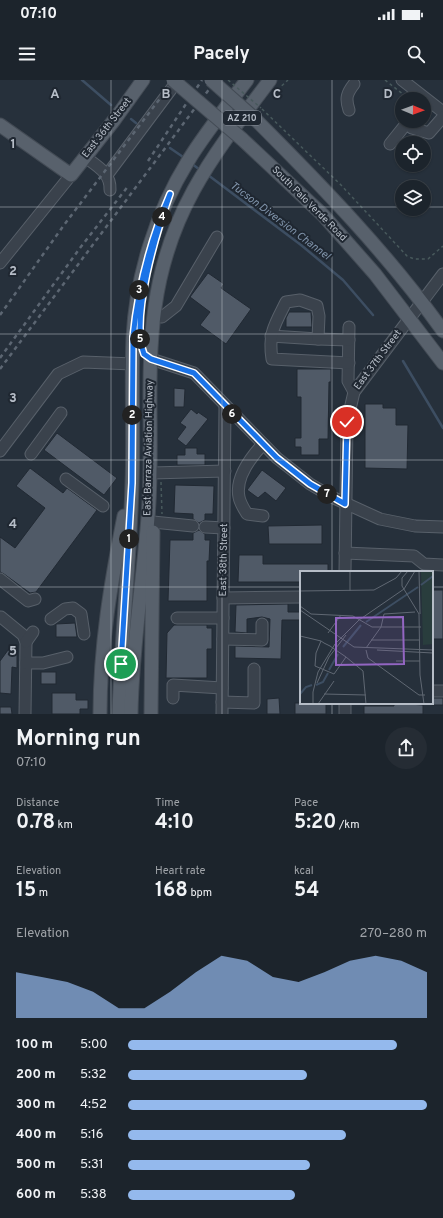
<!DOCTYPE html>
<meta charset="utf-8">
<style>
:root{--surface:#1c242c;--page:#252c34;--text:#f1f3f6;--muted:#a0a4a9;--line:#3a4148;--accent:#94b9ed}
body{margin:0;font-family:Overpass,sans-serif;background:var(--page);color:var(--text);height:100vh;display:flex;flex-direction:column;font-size:15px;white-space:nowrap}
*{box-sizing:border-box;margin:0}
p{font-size:13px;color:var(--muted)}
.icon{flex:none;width:22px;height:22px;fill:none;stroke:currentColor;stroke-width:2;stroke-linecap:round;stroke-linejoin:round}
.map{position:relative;height:634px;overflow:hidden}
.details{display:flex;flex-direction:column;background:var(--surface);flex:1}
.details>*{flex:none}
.needle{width:26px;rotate:91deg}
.controls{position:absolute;left:395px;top:12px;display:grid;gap:8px}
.controls a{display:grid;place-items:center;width:36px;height:36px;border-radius:50%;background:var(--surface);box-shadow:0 1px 3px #0004,0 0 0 1px var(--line);font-size:20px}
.pin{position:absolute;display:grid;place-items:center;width:34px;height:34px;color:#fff;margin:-17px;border:2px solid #fff;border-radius:50%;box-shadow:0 1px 4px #0007}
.km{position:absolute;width:20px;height:20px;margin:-10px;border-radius:50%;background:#222;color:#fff;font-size:11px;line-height:20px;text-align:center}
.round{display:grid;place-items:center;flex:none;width:42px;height:42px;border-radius:21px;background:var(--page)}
.head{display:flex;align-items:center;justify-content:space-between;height:68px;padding:0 16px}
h1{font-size:22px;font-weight:700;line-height:30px}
.figures{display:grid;grid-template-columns:repeat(3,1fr);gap:6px;height:68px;padding:4px 16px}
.figures div{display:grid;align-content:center}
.figures b{font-size:20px;font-weight:700}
.figures small{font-size:11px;font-weight:400}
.figures p{font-size:11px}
.chart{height:112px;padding:8px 16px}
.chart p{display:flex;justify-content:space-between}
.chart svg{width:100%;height:72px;margin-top:4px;fill:var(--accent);opacity:.7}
ul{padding:0 16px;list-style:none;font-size:13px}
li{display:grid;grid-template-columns:64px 48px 1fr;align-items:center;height:30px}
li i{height:10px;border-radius:5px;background:var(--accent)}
.status{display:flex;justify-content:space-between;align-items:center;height:28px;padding:0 20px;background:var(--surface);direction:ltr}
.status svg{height:11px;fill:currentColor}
header{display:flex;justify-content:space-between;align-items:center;height:52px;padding:0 16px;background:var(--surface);font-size:18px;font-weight:700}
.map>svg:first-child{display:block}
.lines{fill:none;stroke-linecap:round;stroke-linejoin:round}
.stream{stroke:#3d4e62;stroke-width:2.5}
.building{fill:#505a67;stroke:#212933}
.minor-casing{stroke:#58606a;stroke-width:13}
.major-casing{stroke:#434b55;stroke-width:15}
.path{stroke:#48595c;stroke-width:1.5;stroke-dasharray:3 3;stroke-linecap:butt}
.minor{stroke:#3a424c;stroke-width:11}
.major{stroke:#58616c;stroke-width:13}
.rail{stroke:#5c6672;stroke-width:2.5;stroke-dasharray:4 4;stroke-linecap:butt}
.major-bridge-casing{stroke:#434b55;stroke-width:15;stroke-linecap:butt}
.path-bridge{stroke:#48595c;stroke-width:1.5;stroke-dasharray:3 3;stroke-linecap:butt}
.major-bridge{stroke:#58616c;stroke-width:13}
.route-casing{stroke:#fff;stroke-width:8}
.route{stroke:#1a73e8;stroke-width:5}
.grid{fill:none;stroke:#b6bdc7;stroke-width:1;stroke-opacity:0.55}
.labels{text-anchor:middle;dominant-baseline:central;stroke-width:4;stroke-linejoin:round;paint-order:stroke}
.shield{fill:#1f2731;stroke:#89909a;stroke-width:1}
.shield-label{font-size:9px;font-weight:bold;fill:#b6bdc7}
.street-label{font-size:10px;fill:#b6bdc7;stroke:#1f2731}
.water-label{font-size:11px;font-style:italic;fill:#8094ab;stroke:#1f2731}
.inset-river{fill:none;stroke:#3d4e62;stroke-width:2}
.inset-road{fill:none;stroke:#606873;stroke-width:1}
.view{fill:#9366c2;fill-opacity:0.15;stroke:#9366c2;stroke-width:2}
.inset-edge{fill:none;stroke:#b6bdc7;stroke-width:2}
.grid-label{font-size:13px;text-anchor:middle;font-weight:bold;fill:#b6bdc7;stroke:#1f2731;stroke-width:4;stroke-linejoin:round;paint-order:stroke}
</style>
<div class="status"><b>07:10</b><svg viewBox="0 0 49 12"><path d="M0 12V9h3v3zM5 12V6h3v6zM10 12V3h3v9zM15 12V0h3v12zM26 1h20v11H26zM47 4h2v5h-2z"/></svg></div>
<header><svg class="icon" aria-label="menu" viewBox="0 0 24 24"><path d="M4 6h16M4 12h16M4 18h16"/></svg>Pacely<svg class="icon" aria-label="search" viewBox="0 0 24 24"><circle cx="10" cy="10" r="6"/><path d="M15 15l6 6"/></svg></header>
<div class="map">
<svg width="443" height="634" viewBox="0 0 443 634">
<rect width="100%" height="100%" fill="#26303b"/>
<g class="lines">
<g class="stream">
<polyline points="82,0 111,25"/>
<polyline points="131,39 136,43"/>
<polyline points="170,68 186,79"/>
<polyline points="191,83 200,90"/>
<polyline points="208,95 301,165 343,200 373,235"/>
<polyline points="403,281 443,348"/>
</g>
</g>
<g class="building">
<polygon points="208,193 224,204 221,208 251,229 226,264 200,245 210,232 190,217"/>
<polygon points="289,232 311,232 312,247 286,247 286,238"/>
<polygon points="297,289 331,289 331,302 329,302 328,359 319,359 319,375 301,375 301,367 295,367 295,358 301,358 301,317 297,317"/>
<polygon points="174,308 185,309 184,327 174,327"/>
<polygon points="365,324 383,324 383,328 396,328 396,345 408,345 407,389 365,388"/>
<polygon points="191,329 197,334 198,332 208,339 186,366 177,359 186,347 180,343"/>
<polygon points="57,353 117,398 104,415 44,370"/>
<polygon points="185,368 197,368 197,374 205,374 205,385 177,385 177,375 185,375"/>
<polygon points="30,388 63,413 67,408 97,430 36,512 30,513 4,494 0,492 0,457 15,468 45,428 16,406"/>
<polygon points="262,390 286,408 276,421 265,412 258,418 247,410"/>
<polygon points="175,405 214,406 213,434 205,434 205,440 199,443 193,439 193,434 174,433"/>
<polygon points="322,445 322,464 269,464 268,446"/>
<polygon points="199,450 205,454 205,460 210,460 209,481 207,481 207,521 168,521 170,460 193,460 193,453"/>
<polygon points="239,475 263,475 263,484 328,484 328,492 301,492 301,502 238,502"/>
<rect x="432" y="510" width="11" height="49"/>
<polygon points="288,524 288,532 301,532 301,540 282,540 281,579 235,578 235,566 269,567 270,539 262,537 247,539 247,553 235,552 236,525"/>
<polygon points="75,543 77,557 56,557 56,544"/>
<polygon points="174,545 207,545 207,548 212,548 212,569 207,569 207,598 166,598 167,553"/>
<polygon points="11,566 17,567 17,588 12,587 11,614 0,613 0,581"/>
<rect x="41" y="592" width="15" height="12"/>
<polygon points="52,613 76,613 76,620 88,620 88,629 80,629 80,634 52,634"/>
<polygon points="279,618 280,634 267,634 267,619"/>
<rect x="432" y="618" width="11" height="7"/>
<rect x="295" y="623" width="31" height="11"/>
<polygon points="394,623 423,625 423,634 364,634 364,626 394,626"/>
<polygon points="0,627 11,627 12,634 0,634"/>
</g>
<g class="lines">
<g class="minor-casing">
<g id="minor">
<polyline points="402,0 443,32"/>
<path d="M 349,30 C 345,18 347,13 354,4"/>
<polyline points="390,64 406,44 412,48 429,53 443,37"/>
<path d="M 85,77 C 97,86 111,93 110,110"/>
<polyline points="107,95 178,0"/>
<polyline points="0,183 71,95"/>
<polyline points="154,236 162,237 176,226 217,157"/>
<polyline points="349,247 348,301 354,312"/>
<polyline points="271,256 318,259"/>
<polyline points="151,279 194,293 277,378 310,404 334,418 380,439 415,446 443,447"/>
<path d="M 349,283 L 272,279 C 268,253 275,244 286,222 L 300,220 L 317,226 L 319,236 L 318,259 L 349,260"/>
<polyline points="0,371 58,294 83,282 133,284"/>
<polyline points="31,374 61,333"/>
<polyline points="152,393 225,391"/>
<polyline points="66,399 103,426"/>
<path d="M 263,436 L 247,434 C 244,429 240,423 239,417 C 235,398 251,377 263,364"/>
<polyline points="153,442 193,446"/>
<polyline points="205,447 224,448"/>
<polyline points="345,473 414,476 424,484 443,485"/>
<polyline points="345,492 347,342 354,312 443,194"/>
<polyline points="0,499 28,521 35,519"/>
<polyline points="223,518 301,517"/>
<polyline points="1,537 23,555 26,562 25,634"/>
<polyline points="177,538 223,538"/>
<polyline points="51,539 65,529 73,528 81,534 84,554"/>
<polyline points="223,559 262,560 262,544"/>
<polyline points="26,562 33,552"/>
<polyline points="26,583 43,583 67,577"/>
<polyline points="432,611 443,611"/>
<polyline points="173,618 173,605 222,608"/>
<polyline points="222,622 254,623 254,589"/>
<polyline points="222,634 225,327"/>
<polyline points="345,634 345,623"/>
</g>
</g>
<g class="major-casing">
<g id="major">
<path d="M 255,39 C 322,106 388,174 443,251"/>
<polyline points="0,45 71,95 115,39 143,0"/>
<polyline points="242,59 323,135 375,194 443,283"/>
<path d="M 100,634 C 100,566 111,502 124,436"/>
<path d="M 119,634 C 121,557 130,481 132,404 C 134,356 131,307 133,258 C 136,196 156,133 188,81 C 205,53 227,26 247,0"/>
<path d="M 131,634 C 132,568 143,503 148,437 C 154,367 145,296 155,227 C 168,131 214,74 270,0"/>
<polyline points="151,634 153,452"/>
</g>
</g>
<g class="path">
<polyline points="385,0 409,19"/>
<polyline points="273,14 288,0"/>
<polyline points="262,29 341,105 407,176 414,179 428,179 443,166"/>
<polyline points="424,31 430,36"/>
<polyline points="161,402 162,434"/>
</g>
<use href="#minor" class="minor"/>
<use href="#major" class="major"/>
<g class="rail">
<polyline points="148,81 202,0"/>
<polyline points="0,235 64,145 174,0"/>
<polyline points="0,278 80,168 129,105"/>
<polyline points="0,289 216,0"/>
</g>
<g class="major-bridge-casing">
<g id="major-bridge">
<polyline points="173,0 242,59"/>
<polyline points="211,0 255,39"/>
</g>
</g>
<polyline class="path-bridge" points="228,0 261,28"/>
<use href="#major-bridge" class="major-bridge"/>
</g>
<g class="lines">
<g class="route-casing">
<path id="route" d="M 121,584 L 132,403 L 133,257 C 138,207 150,161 170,114 C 157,151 130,237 144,274 L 151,279 L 194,293 L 277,378 L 310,404 L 345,424 L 347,342"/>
</g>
<use href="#route" class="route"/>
</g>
<path class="grid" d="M 111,0 L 111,634M 222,0 L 222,634M 332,0 L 332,492M 0,127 L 402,127M 424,127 L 443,127M 0,254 L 443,254M 0,380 L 443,380M 0,507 L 301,507M 432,507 L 443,507M 332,623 L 332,634"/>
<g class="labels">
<rect class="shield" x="223" y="31" width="38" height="14" rx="3"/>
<g class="shield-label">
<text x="242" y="38">AZ 210</text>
</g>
<g class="street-label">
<text transform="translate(107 48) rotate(-52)">East 36th Street</text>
<text transform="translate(309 124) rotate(45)">South Palo Verde Road</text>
<text transform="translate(378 280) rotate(-53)">East 37th Street</text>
<text transform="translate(149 368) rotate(-89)">East Barraza Aviation Highway</text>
<text transform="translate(224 480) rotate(-89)">East 38th Street</text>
</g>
<g class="water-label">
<text transform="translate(280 141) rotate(37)">Tucson Diversion Channel</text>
</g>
</g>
<g transform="translate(300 491)">
<rect width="133" height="133" fill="#26303b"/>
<path d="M 121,0 L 133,0 L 133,73 L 123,74 Z" fill="#293d3d"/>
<path class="inset-river" d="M 121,14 L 133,5M 66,51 L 118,16M 43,76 L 61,54M 29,99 L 38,83M 16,114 L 23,111 L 28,102M 0,123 L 6,116 L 12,114"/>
<path class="inset-road" d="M 50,0 L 50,20M 108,0 L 102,7 L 102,15 L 119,43 L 120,104 L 124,133M 119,0 L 120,43M 0,20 L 74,19 L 96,7 L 102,0M 0,35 L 11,43 L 53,45 L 72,56 L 121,56M 0,39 L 54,76 L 133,79M 28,62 L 41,44M 0,65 L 17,69 L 21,70 L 24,72 L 30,75 L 46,86 L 34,103 L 15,95 L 16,82 L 21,70M 71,69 L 120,69M 66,77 L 81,56 L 84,43 L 115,41M 66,79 L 68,87 L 119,124 L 125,124M 77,79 L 133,82M 46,86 L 63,100 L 66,133M 96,90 L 120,90M 17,112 L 29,86 L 46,64M 24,123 L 66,124M 13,133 L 13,121 L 18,101 L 35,73 L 59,49 L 104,18 L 115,0M 18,133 L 34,110"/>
<path class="view" d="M 103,46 L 104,93 L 36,94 L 36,47 Z"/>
<rect width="133" height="133" class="inset-edge"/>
</g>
<g class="grid-label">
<text x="55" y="18">A</text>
<text x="166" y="18">B</text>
<text x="277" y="18">C</text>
<text x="388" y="18">D</text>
<text x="13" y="68">1</text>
<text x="13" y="195">2</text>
<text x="13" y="322">3</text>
<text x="13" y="448">4</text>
<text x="13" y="575">5</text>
</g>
</svg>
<div class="controls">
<a><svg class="needle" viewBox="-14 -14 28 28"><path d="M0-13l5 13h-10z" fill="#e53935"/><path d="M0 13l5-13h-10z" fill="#a0a4a9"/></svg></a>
<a><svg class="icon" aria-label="locate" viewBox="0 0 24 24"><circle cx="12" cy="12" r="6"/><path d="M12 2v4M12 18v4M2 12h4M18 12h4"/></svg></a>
<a><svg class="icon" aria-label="layers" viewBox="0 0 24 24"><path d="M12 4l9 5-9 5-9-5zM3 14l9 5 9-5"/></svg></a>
</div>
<div class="pin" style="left:121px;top:584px;background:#1e9e55"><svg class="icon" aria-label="arrive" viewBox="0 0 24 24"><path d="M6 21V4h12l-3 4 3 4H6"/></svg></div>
<div class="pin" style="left:347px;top:342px;background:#d93025"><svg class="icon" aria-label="check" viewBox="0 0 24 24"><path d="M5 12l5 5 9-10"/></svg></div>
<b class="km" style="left:129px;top:459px">1</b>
<b class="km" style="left:132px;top:335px">2</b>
<b class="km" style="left:139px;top:210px">3</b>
<b class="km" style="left:162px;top:137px">4</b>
<b class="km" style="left:140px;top:259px">5</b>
<b class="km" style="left:232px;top:334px">6</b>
<b class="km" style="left:327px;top:414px">7</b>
</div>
<section class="details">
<div class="head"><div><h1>Morning run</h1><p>07:10</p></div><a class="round"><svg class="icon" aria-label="share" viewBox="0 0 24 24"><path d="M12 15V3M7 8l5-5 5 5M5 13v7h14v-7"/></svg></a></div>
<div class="figures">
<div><p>Distance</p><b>0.78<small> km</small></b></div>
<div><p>Time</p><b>4:10</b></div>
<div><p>Pace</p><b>5:20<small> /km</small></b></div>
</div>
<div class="figures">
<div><p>Elevation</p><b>15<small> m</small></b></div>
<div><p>Heart rate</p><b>168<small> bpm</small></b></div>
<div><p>kcal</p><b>54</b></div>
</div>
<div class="chart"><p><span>Elevation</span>270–280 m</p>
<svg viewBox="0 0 160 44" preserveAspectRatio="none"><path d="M0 44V16L10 19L20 22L30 28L40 38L50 38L60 28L70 16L80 6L90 9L100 19L110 22L120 16L130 9L140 6L150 9L160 16V44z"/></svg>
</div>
<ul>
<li><b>100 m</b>5:00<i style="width:90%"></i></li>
<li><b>200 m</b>5:32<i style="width:60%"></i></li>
<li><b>300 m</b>4:52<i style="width:100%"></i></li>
<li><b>400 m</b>5:16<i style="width:73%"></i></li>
<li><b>500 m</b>5:31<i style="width:61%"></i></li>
<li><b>600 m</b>5:38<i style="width:56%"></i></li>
</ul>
</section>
